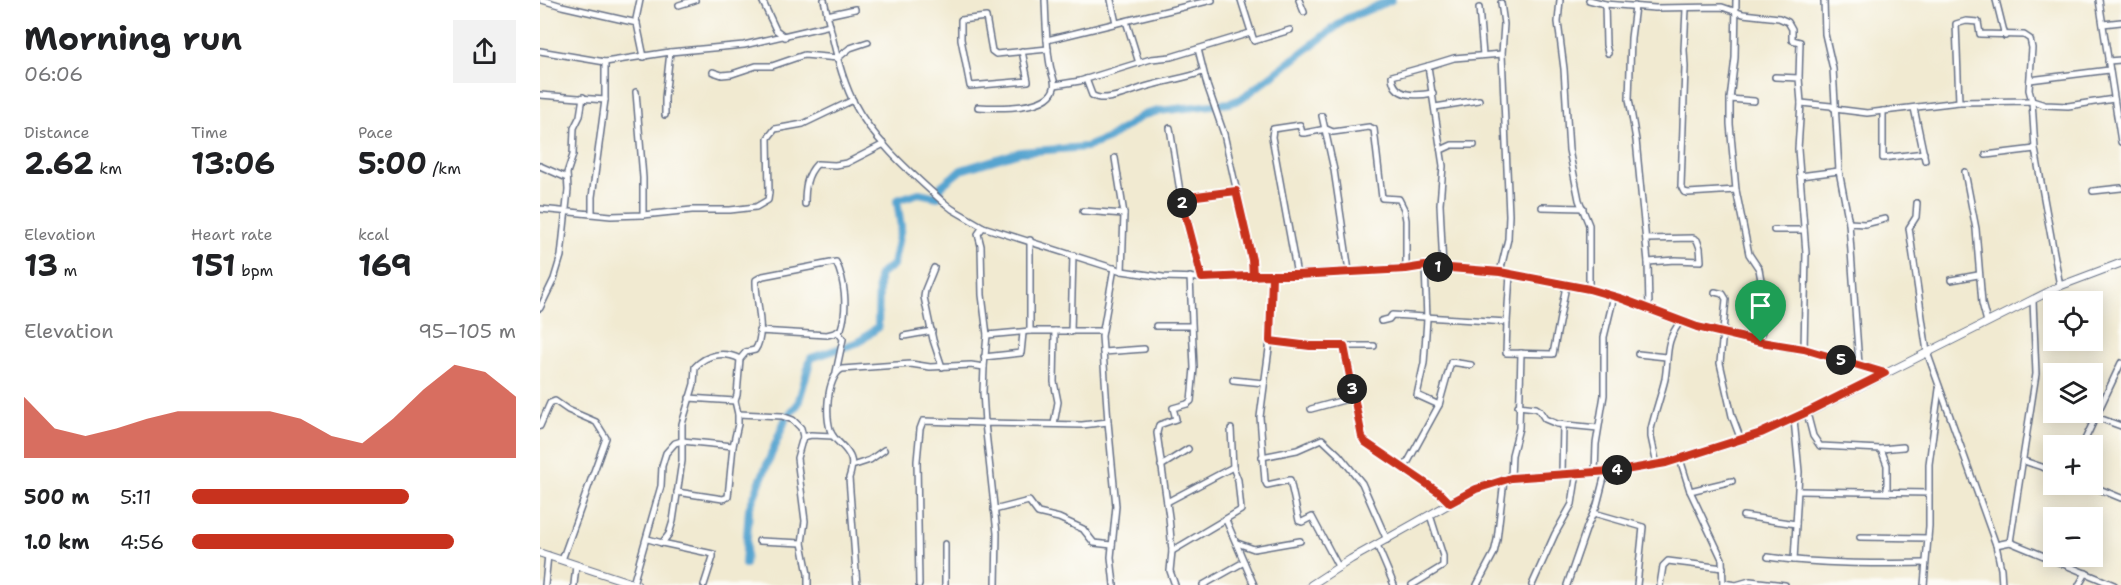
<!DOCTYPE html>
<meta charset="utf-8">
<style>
:root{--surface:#fff;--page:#f2f2f2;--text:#202124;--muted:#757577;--accent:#c8321e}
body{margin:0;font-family:"Shantell Sans",sans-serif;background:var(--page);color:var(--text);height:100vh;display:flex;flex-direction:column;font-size:22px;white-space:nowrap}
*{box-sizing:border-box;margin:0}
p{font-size:20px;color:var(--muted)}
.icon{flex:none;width:33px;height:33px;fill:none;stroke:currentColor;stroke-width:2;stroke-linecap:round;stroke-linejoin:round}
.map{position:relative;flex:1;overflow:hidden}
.panel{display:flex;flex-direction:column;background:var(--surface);width:540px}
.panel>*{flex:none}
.buttons{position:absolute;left:1503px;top:291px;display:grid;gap:12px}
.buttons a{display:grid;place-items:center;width:60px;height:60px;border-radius:0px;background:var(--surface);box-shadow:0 3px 15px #0003;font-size:30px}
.pin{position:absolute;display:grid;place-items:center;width:51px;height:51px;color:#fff;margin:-62px -26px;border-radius:50% 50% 50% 0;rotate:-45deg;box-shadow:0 0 6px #0007}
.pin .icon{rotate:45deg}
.km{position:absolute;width:30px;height:30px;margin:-15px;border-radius:50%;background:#222;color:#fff;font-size:16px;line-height:30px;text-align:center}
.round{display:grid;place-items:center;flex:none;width:63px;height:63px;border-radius:0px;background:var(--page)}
.summary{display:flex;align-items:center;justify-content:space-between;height:102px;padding:0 24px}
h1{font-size:33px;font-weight:700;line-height:45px}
.stats{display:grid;grid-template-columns:repeat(3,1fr);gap:9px;height:102px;padding:6px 24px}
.stats div{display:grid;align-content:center}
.stats b{font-size:30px;font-weight:700}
.stats small{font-size:16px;font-weight:400}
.stats p{font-size:16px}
.chart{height:168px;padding:12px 24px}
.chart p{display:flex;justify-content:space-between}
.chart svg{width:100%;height:108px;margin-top:6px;fill:var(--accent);opacity:.7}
ul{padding:0 24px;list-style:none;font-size:20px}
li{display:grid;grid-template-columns:96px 72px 1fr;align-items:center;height:45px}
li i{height:15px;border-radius:8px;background:var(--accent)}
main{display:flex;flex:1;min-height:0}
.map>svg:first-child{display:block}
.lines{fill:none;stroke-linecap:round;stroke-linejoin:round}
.river{stroke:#57a4d0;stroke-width:8}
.minor-casing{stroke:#667086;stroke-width:8}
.tertiary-casing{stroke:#667086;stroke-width:9}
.minor{stroke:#fff;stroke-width:5}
.tertiary{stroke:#fff;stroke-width:7}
.route-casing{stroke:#fff;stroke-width:12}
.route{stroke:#c8321e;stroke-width:8}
</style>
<main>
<section class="panel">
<div class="summary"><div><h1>Morning run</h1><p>06:06</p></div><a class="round"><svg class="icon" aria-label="share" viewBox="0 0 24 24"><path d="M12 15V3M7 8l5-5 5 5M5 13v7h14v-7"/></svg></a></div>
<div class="stats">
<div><p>Distance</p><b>2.62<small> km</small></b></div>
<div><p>Time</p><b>13:06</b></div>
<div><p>Pace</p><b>5:00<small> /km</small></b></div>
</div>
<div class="stats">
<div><p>Elevation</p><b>13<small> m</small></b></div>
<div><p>Heart rate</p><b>151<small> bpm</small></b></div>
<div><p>kcal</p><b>169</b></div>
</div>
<div class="chart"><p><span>Elevation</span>95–105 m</p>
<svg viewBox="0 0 160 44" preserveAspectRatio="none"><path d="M0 44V19L10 32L20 35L30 32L40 28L50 25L60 25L70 25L80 25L90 28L100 35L110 38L120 28L130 16L140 6L150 9L160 19V44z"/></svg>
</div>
<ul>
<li><b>500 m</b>5:11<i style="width:67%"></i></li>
<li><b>1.0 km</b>4:56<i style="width:81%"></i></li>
</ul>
</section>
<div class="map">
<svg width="1581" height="585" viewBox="0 0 1581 585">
<rect width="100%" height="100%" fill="#fdfcf7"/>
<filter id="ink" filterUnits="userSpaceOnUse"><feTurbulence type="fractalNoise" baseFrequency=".0167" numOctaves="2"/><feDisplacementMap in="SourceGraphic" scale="12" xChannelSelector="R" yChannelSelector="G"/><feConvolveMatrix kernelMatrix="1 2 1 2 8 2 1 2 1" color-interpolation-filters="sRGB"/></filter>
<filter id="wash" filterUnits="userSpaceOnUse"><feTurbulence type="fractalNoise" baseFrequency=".008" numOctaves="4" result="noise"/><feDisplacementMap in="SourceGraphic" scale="24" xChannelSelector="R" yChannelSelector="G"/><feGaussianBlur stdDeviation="1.35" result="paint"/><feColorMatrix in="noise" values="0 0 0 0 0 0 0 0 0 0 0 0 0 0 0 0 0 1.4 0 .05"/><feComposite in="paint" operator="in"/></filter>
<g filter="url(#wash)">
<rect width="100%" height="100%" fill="#f1ead1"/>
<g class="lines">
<polyline class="river" points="205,564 209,509 246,418 258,404 271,358 319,342 338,327 339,275 353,265 361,227 357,200 379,193 398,197 401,186 421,170 480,152 546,147 569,138 603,115 619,111 690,103 701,99 806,19 851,0"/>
</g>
</g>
<g filter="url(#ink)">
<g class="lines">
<g class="minor-casing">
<g id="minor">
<polyline points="2,0 22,6 97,23"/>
<polyline points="100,0 96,19 104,57"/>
<polyline points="222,0 236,30 245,37"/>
<path d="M 284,0 C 292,34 298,70 313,101 C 332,139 371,173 402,201 L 412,209 L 443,227 L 582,271 L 623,277 L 662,278 L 866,269 L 885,266 L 960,272 L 1049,289 L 1080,298 L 1157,327 L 1221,342 L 1264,349 L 1345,373"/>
<polyline points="571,0 576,23"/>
<polyline points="701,0 714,41 750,30"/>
<polyline points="759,0 764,12"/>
<polyline points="1020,0 1018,22 1024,69 1029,150 1039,200 1049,225 1049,289"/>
<polyline points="1049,0 1065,4 1115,8 1182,7 1203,14 1239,18 1248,22 1252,29 1252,40 1260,42 1259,78"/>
<polyline points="1196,0 1195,58 1190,99 1190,124 1196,190"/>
<polyline points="1284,0 1285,34 1293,69 1299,171 1309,223 1319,365"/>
<polyline points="1456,0 1465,36"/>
<polyline points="1559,0 1581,142"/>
<polyline points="961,3 964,24 962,54"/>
<polyline points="1065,4 1066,45 1068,53"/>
<polyline points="139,5 155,0"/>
<polyline points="1095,6 1091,38 1089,99 1096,140 1102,202 1108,262 1109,309"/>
<polyline points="939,8 943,55"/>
<polyline points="1146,9 1144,50 1145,67 1141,186 1144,192 1148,193 1196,190 1209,254 1219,269 1224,297 1221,342"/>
<polyline points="287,15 315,9"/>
<polyline points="586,21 599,63"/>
<polyline points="1563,24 1581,22"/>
<polyline points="507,40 672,0"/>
<polyline points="658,49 667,85 684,134 712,260 713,275"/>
<polyline points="0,51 65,62 130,52 204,45 290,25"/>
<polyline points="482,51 488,81 430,86 421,39 421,20 446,17 452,51 456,54 508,49"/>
<polyline points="1568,61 1581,60"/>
<path d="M 888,66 L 852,76 C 853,98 877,96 893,93"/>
<polyline points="173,72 182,75 192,74 216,66 232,66 264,55 298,58 310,48 328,42"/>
<polyline points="1235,77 1259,78 1261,103 1258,149 1266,253 1264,349"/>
<path d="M 546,79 L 552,95 C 565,105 597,88 612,85 C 630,80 645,78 663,72"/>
<polyline points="1490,80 1569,70"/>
<polyline points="515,85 540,81 611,59 631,57 710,33"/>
<polyline points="96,92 103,178 103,215"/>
<polyline points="0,95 65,100"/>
<polyline points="1190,99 1214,101"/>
<polyline points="1419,102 1416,24 1426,21 1438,22 1440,34 1484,35 1490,39 1492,48 1489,90 1492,101 1495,149 1520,286"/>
<polyline points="1261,103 1291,106 1295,109 1327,113 1419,102 1492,101 1505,105 1528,106 1574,99"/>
<path d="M 438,107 C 456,108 509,110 514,88 C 516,82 512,75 511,70 C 506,47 506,23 505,0"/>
<polyline points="895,107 939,100"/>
<polyline points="1374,108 1385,160"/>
<polyline points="1343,111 1343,158 1384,153"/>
<polyline points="125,115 125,98 130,52"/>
<polyline points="782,116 794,170 809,271"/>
<polyline points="630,128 641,198 662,278"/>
<polyline points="901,150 912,145 934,145"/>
<polyline points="1446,155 1495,149"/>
<polyline points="575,158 584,214 582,271"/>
<polyline points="0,166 27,178"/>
<polyline points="1425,172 1436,229 1442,303 1447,322"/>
<polyline points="1260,176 1299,171"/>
<polyline points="1553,191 1581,188"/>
<polyline points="641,198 696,191"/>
<polyline points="1377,203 1376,217 1369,228 1387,352 1456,545 1470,542 1574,585"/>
<path d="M 265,204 C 265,189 266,175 277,164 L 295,165 L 307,163 L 344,144"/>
<polyline points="1002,207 1043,208"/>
<polyline points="0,209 71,216 103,215 152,210 190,210 216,207 228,200 229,193 228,138 235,129 263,124 313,100"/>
<polyline points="543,211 584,214"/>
<polyline points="52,213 52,197 65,100 65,62"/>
<polyline points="1309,223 1325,224 1345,219"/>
<polyline points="443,227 438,234 441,246 442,295 447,335 444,367"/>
<polyline points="1234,230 1264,230"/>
<polyline points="1106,239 1153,238 1157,240 1160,248 1161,261 1135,260 1108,262"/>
<polyline points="490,240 490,331"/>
<polyline points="885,266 887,319 884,363 877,395 899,405"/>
<polyline points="394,268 385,290 384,297 393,340 402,367"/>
<polyline points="903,268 900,204 903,166 888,66 914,58 962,54 969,215 968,239 960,272"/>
<polyline points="732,275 730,341 720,417 725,481 727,485 750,480 759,521 762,522 772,517 799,568"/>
<polyline points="757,275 732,137 733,129 760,125 762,133 765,133 786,129 793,132 829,127 834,129 842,198 859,199 864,209 866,220 866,269"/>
<polyline points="1411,280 1438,275"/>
<polyline points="1175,292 1183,294 1186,299 1180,363 1192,416 1201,440"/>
<polyline points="0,308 14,279 21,256 28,190 27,173 33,155 34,128 40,116 43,97"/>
<polyline points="841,321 849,319 852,315 967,322 970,274"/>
<polyline points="967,322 966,353 1013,354 1026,286"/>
<polyline points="616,326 651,326"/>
<polyline points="531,332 533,255"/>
<polyline points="447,335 490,331 562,331"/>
<polyline points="364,336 392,331"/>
<polyline points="730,341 770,346 834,346"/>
<polyline points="804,346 822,437 825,442 900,493 910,503"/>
<polyline points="563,352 604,349"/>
<polyline points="1098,354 1126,357"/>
<polyline points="444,357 481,353 483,333"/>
<polyline points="296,372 303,339 298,332"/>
<polyline points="693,380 724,383"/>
<polyline points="149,398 195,401"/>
<polyline points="978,406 996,408 999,410 1005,419 1017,424 1058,428"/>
<polyline points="771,409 815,397"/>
<polyline points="1267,413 1273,436 1280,446 1341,449 1363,447"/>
<polyline points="198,414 242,416 253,420 261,428 263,437 257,458 265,521 262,543 268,574 268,585"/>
<polyline points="1556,417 1581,426"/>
<polyline points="1254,419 1259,472 1254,560"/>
<polyline points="568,422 576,506 571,557 574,585"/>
<polyline points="514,424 518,402 514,382 515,331"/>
<polyline points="0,426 10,403 15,401 28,410 56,422 66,438 22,560"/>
<polyline points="263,437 271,435 293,436"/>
<polyline points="1542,446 1581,363"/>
<polyline points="1341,449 1347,465 1347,492"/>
<polyline points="722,457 757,450 782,439 799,455 822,483 847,540"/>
<polyline points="1140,459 1150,491 1182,559 1183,585"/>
<polyline points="1484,461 1514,471"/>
<path d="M 1117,465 L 1111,437 L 1111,429 C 1115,412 1121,396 1125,379 C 1129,355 1124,342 1141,321"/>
<polyline points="312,466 330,460 344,450"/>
<polyline points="621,466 648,449"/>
<polyline points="864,469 899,405 911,362 931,365"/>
<polyline points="1055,472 1056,444 1064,395 1064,337 1074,296"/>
<polyline points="1022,473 1023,426"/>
<polyline points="971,478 972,455 979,428 981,353"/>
<polyline points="1547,484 1581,498"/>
<polyline points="1150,491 1192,481"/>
<polyline points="1259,491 1389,493"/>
<path d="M 137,492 L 183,499 L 188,497 L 193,446 L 198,424 L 198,414 L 195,401 L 197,395 L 200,359 L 206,352 L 215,350 C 227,334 215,299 216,280 L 223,276 L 296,262 C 305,281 308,308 301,329 L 295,333 L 287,335 L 219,331"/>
<polyline points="627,502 693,467"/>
<polyline points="454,510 489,501 498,513 519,518 543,529 554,543 572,545"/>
<polyline points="1054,513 1103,527 1097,585"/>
<polyline points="1203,516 1256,524"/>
<polyline points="686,520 714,585"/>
<polyline points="1320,537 1388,538"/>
<path d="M 108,539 L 122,543 L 129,534 L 133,521 L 142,461 L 142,424 L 154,384 L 155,367 C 167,354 184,351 200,359"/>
<polyline points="219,541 262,543"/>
<polyline points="1470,542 1496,374 1493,300"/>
<polyline points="122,543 173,554 173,557 164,585"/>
<polyline points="697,543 714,549 760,541"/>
<polyline points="405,544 405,585"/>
<polyline points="837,545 854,585"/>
<polyline points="1456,545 1461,569 1462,585"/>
<polyline points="632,551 701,510 698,480 693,467 691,429"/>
<path d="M 1228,557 C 1280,564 1332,564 1385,563"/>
<polyline points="1183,583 1196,585 1210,581 1245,585"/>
<polyline points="93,584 121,486 122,466 126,453 135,443 142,441 193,446"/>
<polyline points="5,585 8,555"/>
<polyline points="34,585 36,565"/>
<path d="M 317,585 L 309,478 C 311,472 313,465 311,459 C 308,449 299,444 293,436 C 284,423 286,377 302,369 L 371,364 L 390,367 L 431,365 L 444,367 L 443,392 L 445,423 L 383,421 L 380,429 L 377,461 L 379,585"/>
<polyline points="456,585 457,533 445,423 542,425 568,422 562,336 574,268"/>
<polyline points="635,585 630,571 632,551 629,517 617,433 619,425 636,419 633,408 647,404 651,401 654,368 650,277"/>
<polyline points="663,585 704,562"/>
<polyline points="872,585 903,566 903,556 890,515"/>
<polyline points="937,585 954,553 957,540 964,480"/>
<polyline points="992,585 1015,534 1032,504 1037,472"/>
<polyline points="1027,585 1047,527 1057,505 1066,470"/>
<polyline points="1120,585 1123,566 1128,561 1183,568"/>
<polyline points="1384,585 1389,526 1389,464 1399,389"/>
<polyline points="1539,585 1546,573"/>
</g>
</g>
<g class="tertiary-casing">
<g id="tertiary">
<polyline points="0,553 97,585"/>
<polyline points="771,585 811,559 936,489 971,478 1085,470 1117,465 1211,437 1267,413 1520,286 1581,263"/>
</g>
</g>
<use href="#minor" class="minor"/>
<use href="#tertiary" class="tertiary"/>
</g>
</g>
<g class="lines" filter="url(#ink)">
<g class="route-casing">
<polyline id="route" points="1221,342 1157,327 1080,298 1049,289 960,272 885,266 866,269 757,275 713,275 712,260 696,191 641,198 662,278 732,275 730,341 770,346 804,346 822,437 825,442 900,493 910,503 936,489 971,478 1085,470 1126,463 1221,433 1267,412 1345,373 1264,349 1221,342"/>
</g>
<use href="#route" class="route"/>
</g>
</svg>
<div class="buttons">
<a><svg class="icon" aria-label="locate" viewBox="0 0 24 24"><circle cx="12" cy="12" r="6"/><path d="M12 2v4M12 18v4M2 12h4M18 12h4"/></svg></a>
<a><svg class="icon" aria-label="layers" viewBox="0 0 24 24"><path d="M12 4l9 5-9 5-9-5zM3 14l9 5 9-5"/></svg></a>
<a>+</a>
<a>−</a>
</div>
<div class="pin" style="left:1221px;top:342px;background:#1e9e55"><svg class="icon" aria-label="arrive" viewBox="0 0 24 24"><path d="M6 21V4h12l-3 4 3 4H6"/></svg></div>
<b class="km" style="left:898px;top:267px">1</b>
<b class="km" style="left:642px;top:203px">2</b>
<b class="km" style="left:812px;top:389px">3</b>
<b class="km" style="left:1077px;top:470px">4</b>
<b class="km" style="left:1301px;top:360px">5</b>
</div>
</main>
